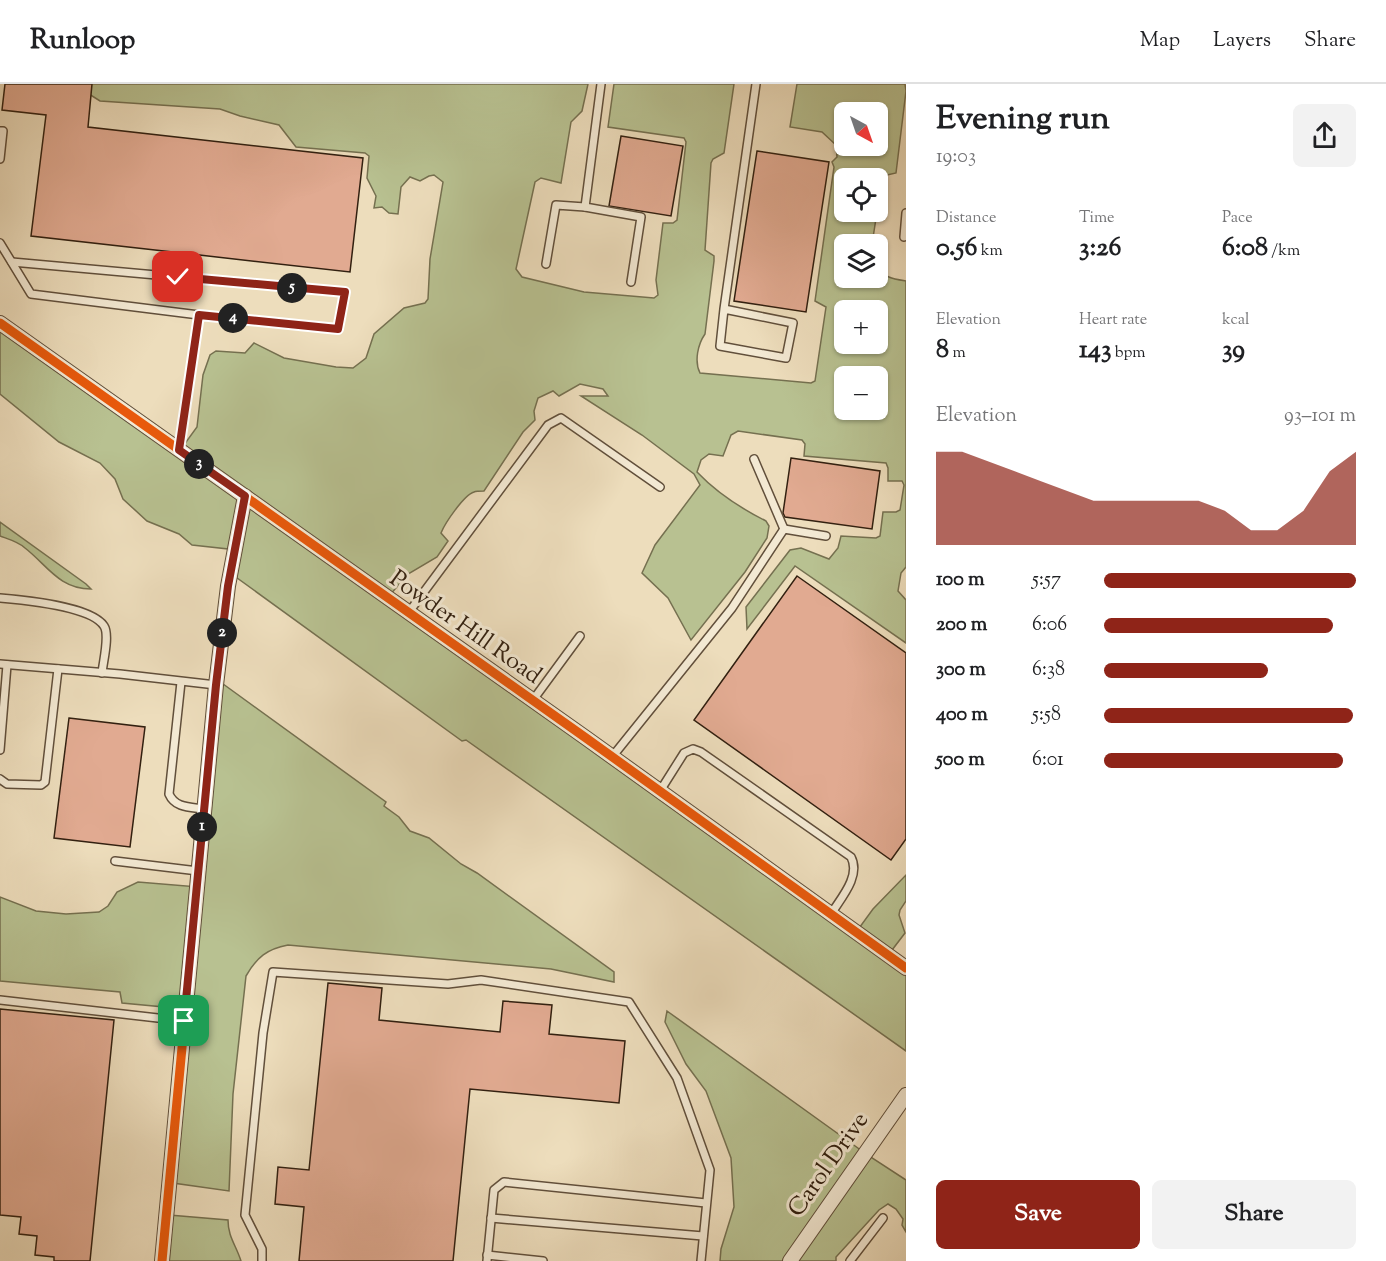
<!DOCTYPE html>
<meta charset="utf-8">
<style>
:root{--surface:#fff;--page:#f2f2f2;--text:#202124;--muted:#757577;--line:#e0e0e0;--accent:#8f2418}
body{margin:0;font-family:"Sorts Mill Goudy",serif;background:var(--page);color:var(--text);height:100vh;display:flex;flex-direction:column;font-size:22px;white-space:nowrap}
*{box-sizing:border-box;margin:0}
p{font-size:20px;color:var(--muted)}
.icon{flex:none;width:33px;height:33px;fill:none;stroke:currentColor;stroke-width:2;stroke-linecap:round;stroke-linejoin:round}
.map{position:relative;flex:1;overflow:hidden}
.panel{display:flex;flex-direction:column;background:var(--surface);width:480px}
.panel>*{flex:none}
.needle{width:39px;rotate:140deg}
.tools{position:absolute;left:834px;top:18px;display:grid;gap:12px}
.tools a{display:grid;place-items:center;width:54px;height:54px;border-radius:9px;background:var(--surface);box-shadow:0 2px 4px #0004;font-size:30px}
.pin{position:absolute;display:grid;place-items:center;width:51px;height:51px;color:#fff;margin:-26px;border-radius:12px;box-shadow:0 3px 9px #0006}
.km{position:absolute;width:30px;height:30px;margin:-15px;border-radius:50%;background:#222;color:#fff;font-size:16px;line-height:30px;text-align:center}
.round{display:grid;place-items:center;flex:none;width:63px;height:63px;border-radius:9px;background:var(--page)}
.headline{display:flex;align-items:center;justify-content:space-between;height:102px;padding:0 30px}
h1{font-size:33px;font-weight:700;line-height:45px}
.stats{display:grid;grid-template-columns:repeat(3,1fr);gap:9px;height:102px;padding:6px 30px}
.stats div{display:grid;align-content:center}
.stats b{font-size:26px;font-weight:700}
.stats small{font-size:16px;font-weight:400}
.stats p{font-size:16px}
.chart{height:168px;padding:12px 30px}
.chart p{display:flex;justify-content:space-between}
.chart svg{width:100%;height:108px;margin-top:6px;fill:var(--accent);opacity:.7}
.button{display:flex;gap:12px;margin-top:auto;padding:12px 30px}
.button a{flex:1;height:69px;border-radius:9px;background:var(--accent);color:#fff;font-size:24px;font-weight:700;line-height:69px;text-align:center}
.button a+a{background:var(--page);color:var(--text)}
ul{padding:0 30px;list-style:none;font-size:20px}
li{display:grid;grid-template-columns:96px 72px 1fr;align-items:center;height:45px}
li i{height:15px;border-radius:8px;background:var(--accent)}
header{display:flex;align-items:center;gap:36px;box-sizing:border-box;height:84px;padding:0 30px;background:var(--surface);border-bottom:2px solid var(--line)}
header strong{font-size:28px}
nav{display:flex;gap:33px;margin-inline-start:auto;font-size:21px}
main{display:flex;flex:1;min-height:0}
.map>svg:first-child{display:block}
.green{fill:#b8c191;stroke:#757050;stroke-width:1.5;fill-rule:evenodd}
.building{fill:#e1aa91;stroke:#322010;stroke-width:1.5}
.lines{fill:none;stroke-linecap:round;stroke-linejoin:round}
.service-casing{stroke:#614f3b;stroke-width:10}
.minor-casing{stroke:#614f3b;stroke-width:16}
.service{stroke:#f3e9d3;stroke-width:7}
.minor{stroke:#f3e9d3;stroke-width:14}
.cycleway-casing{stroke:#f3e9d3;stroke-width:13}
.cycleway{stroke:#e8590c;stroke-width:9}
.route-casing{stroke:#fff;stroke-width:12}
.route{stroke:#8f2418;stroke-width:8}
.labels{text-anchor:middle;dominant-baseline:central;stroke-width:6;stroke-linejoin:round;paint-order:stroke}
.street-label{font-size:24px;fill:#322010;stroke:#f3e9d3}
</style>
<header>
<strong>Runloop</strong>
<nav><a>Map</a><a>Layers</a><a>Share</a></nav>
</header>
<main>
<div class="map">
<svg width="906" height="1177" viewBox="0 0 906 1177">
<rect width="100%" height="100%" fill="#edddbc"/>
<filter id="stains"><feTurbulence type="fractalNoise" baseFrequency=".00333" numOctaves="4"/><feColorMatrix values="0 0 0 0 .2 0 0 0 0 .09 0 0 0 0 .02 0 0 0 .5 -.17"/></filter>
<radialGradient id="worn" r=".72"><stop offset=".6" stop-color="#630" stop-opacity="0"/><stop offset="1" stop-color="#630" stop-opacity=".3"/></radialGradient>
<g class="green">
<path d="M 90,0 L 588,0 L 582,27 L 571,38 L 561,99 L 541,94 L 535,98 L 516,185 L 522,193 L 584,208 L 654,214 L 658,211 L 656,196 L 663,139 L 673,139 L 677,136 L 686,58 L 684,54 L 608,43 L 614,0 L 734,0 L 724,69 L 713,75 L 711,79 L 705,166 L 714,172 L 714,177 L 705,250 C 698,260 694,277 700,289 L 811,299 L 815,297 L 826,223 L 815,217 L 834,83 L 832,78 L 837,73 L 836,61 L 822,48 L 790,43 L 797,0 L 905,0 L 906,7 L 896,89 L 887,91 L 881,94 L 878,123 L 878,94 L 844,94 L 844,128 L 877,128 L 872,160 L 844,160 L 844,194 L 878,194 L 878,182 C 884,194 893,195 906,197 L 906,483 L 901,489 L 898,507 L 906,516 L 906,559 L 795,482 L 747,545 L 746,523 L 790,466 L 801,464 L 829,475 L 838,464 L 841,452 L 876,454 L 880,452 L 883,428 L 896,428 L 900,426 L 904,401 L 902,397 L 888,397 L 888,384 L 886,379 L 804,372 L 805,360 L 802,356 L 738,347 L 731,351 L 723,372 L 709,370 L 701,376 L 697,388 C 717,409 740,424 766,437 L 769,442 L 767,454 L 745,488 L 691,556 L 668,514 L 642,489 L 655,461 L 700,401 L 694,390 L 642,351 L 581,312 L 608,312 L 603,305 L 580,300 L 559,312 L 553,307 L 538,314 L 534,327 L 535,336 L 523,348 L 484,407 C 482,407 476,407 474,408 C 464,411 445,439 441,449 L 448,457 L 437,473 L 408,490 L 389,512 L 857,847 L 873,825 L 906,791 L 906,817 L 900,826 L 899,831 L 905,849 L 889,870 L 906,884 L 906,967 L 466,656 L 462,657 L 233,491 L 227,484 L 228,465 L 192,461 L 179,450 L 147,437 L 123,415 L 115,395 L 100,379 L 59,358 L 0,310 L 0,240 L 181,365 L 197,343 L 203,291 L 210,271 L 216,267 L 245,269 L 254,259 L 284,274 L 336,283 L 353,284 L 366,274 L 374,250 L 404,224 L 425,219 L 428,215 L 430,175 L 443,98 L 434,91 L 429,92 L 420,97 L 410,93 L 401,103 L 398,130 L 389,129 L 382,123 L 374,124 L 376,112 L 367,94 L 369,72 L 365,69 L 296,63 L 279,41 L 240,32 L 220,25 L 100,17 L 89,10 ZM 844,28 L 878,28 L 878,62 L 844,62 ZM 844,226 L 878,226 L 878,260 L 844,260 ZM 844,292 L 878,292 L 878,326 L 844,326 Z"/>
<path d="M 0,438 L 86,500 L 91,505 C 59,505 47,481 25,464 C 19,458 8,455 0,452 Z"/>
<path d="M 219,597 L 386,718 L 384,722 L 399,733 L 410,747 L 429,754 L 461,780 L 477,789 L 614,888 L 614,898 L 551,885 L 288,861 C 267,865 257,873 246,892 L 233,1010 L 229,1107 L 173,1099 L 185,925 L 122,919 L 120,908 L 0,897 L 0,813 L 36,827 L 66,830 L 99,828 L 108,822 L 117,808 L 138,798 L 198,803 Z"/>
<polygon points="667,927 869,1072 906,1096 906,1148 902,1141 903,1135 896,1125 888,1120 879,1126 836,1173 836,1177 720,1177 721,1165 734,1123 731,1074 706,1007 686,980 665,938"/>
<path d="M 169,1131 L 228,1136 C 228,1153 236,1161 241,1177 L 163,1177 Z"/>
</g>
<g class="building">
<polygon points="5,0 92,0 88,43 363,74 350,188 31,152 46,31 2,26"/>
<polygon points="621,52 683,62 671,132 609,122"/>
<polygon points="757,67 829,78 806,228 734,217"/>
<polygon points="791,374 880,387 872,445 785,433 783,429"/>
<polygon points="797,492 906,569 906,755 891,776 694,636"/>
<polygon points="69,634 145,643 130,763 54,754"/>
<polygon points="328,899 382,904 379,936 500,948 503,917 552,921 549,950 625,957 619,1019 470,1005 453,1177 299,1177 304,1123 275,1120 278,1083 309,1086"/>
<polygon points="0,925 114,936 90,1177 54,1177 54,1173 35,1171 37,1152 19,1150 21,1133 0,1131"/>
</g>
<g class="lines">
<g class="service-casing">
<g id="service">
<polyline points="601,0 585,123 641,133 631,198"/>
<polyline points="0,47 3,47 0,75"/>
<polyline points="904,153 906,129"/>
<polyline points="0,159 31,210 199,231"/>
<polyline points="12,178 345,208 338,245 199,231 179,366"/>
<polyline points="546,180 556,121 585,123"/>
<polyline points="724,225 793,239 786,274 720,262 724,225 756,0"/>
<polyline points="754,375 784,445"/>
<path d="M 0,514 C 23,516 91,522 104,542 C 110,551 103,578 102,589"/>
<polyline points="409,528 548,341 561,334 660,403"/>
<polyline points="0,580 120,590 216,601"/>
<path d="M 181,598 L 169,710 C 175,724 190,723 204,725"/>
<polyline points="533,616 580,552"/>
<polyline points="0,666 7,581"/>
<polyline points="612,673 732,524 784,445 826,452"/>
<polyline points="0,695 7,700 41,701 45,698 58,585"/>
<path d="M 660,707 L 684,669 L 693,665 L 701,668 L 851,773 C 861,792 841,814 831,830"/>
<polyline points="115,777 198,787"/>
<polyline points="0,916 184,937"/>
<polyline points="491,1134 703,1152"/>
<polyline points="487,1171 543,1177"/>
<polyline points="262,1177 262,1165 245,1131 263,949 273,888 448,900 481,896 629,918 677,994 710,1086 701,1177"/>
<polyline points="487,1177 494,1106 504,1098 706,1119"/>
<polyline points="850,1177 883,1134"/>
</g>
</g>
<g class="minor-casing">
<g id="minor">
<polyline points="0,239 586,654 906,884"/>
<polyline points="162,1177 216,601 228,502 245,412"/>
<polyline points="790,1177 906,1011"/>
</g>
</g>
<use href="#service" class="service"/>
<use href="#minor" class="minor"/>
<g class="cycleway-casing">
<g id="cycleway">
<polyline points="0,239 586,654 906,884"/>
<polyline points="162,1177 216,601 228,502 245,412"/>
</g>
</g>
<use href="#cycleway" class="cycleway"/>
</g>
<g class="lines">
<g class="route-casing">
<polyline id="route" points="178,193 345,208 338,245 199,231 179,366 245,412 228,502 216,601 184,937"/>
</g>
<use href="#route" class="route"/>
</g>
<g class="labels">
<g class="street-label">
<text transform="translate(465 544) rotate(35)">Powder Hill Road</text>
<text transform="translate(829 1081) rotate(-55)">Carol Drive</text>
</g>
</g>
<rect width="100%" height="100%" filter="url(#stains)"/>
<rect width="100%" height="100%" fill="url(#worn)"/>
</svg>
<div class="tools">
<a><svg class="needle" viewBox="-14 -14 28 28"><path d="M0-13l5 13h-10z" fill="#e53935"/><path d="M0 13l5-13h-10z" fill="#757577"/></svg></a>
<a><svg class="icon" aria-label="locate" viewBox="0 0 24 24"><circle cx="12" cy="12" r="6"/><path d="M12 2v4M12 18v4M2 12h4M18 12h4"/></svg></a>
<a><svg class="icon" aria-label="layers" viewBox="0 0 24 24"><path d="M12 4l9 5-9 5-9-5zM3 14l9 5 9-5"/></svg></a>
<a>+</a>
<a>−</a>
</div>
<div class="pin" style="left:184px;top:937px;background:#1e9e55"><svg class="icon" aria-label="arrive" viewBox="0 0 24 24"><path d="M6 21V4h12l-3 4 3 4H6"/></svg></div>
<div class="pin" style="left:178px;top:193px;background:#d93025"><svg class="icon" aria-label="check" viewBox="0 0 24 24"><path d="M5 12l5 5 9-10"/></svg></div>
<b class="km" style="left:202px;top:743px">1</b>
<b class="km" style="left:222px;top:549px">2</b>
<b class="km" style="left:199px;top:380px">3</b>
<b class="km" style="left:233px;top:234px">4</b>
<b class="km" style="left:292px;top:204px">5</b>
</div>
<section class="panel">
<div class="headline"><div><h1>Evening run</h1><p>19:03</p></div><a class="round"><svg class="icon" aria-label="share" viewBox="0 0 24 24"><path d="M12 15V3M7 8l5-5 5 5M5 13v7h14v-7"/></svg></a></div>
<div class="stats">
<div><p>Distance</p><b>0.56<small> km</small></b></div>
<div><p>Time</p><b>3:26</b></div>
<div><p>Pace</p><b>6:08<small> /km</small></b></div>
</div>
<div class="stats">
<div><p>Elevation</p><b>8<small> m</small></b></div>
<div><p>Heart rate</p><b>143<small> bpm</small></b></div>
<div><p>kcal</p><b>39</b></div>
</div>
<div class="chart"><p><span>Elevation</span>93–101 m</p>
<svg viewBox="0 0 160 44" preserveAspectRatio="none"><path d="M0 44V6L10 6L20 10L30 14L40 18L50 22L60 26L70 26L80 26L90 26L100 26L110 30L120 38L130 38L140 30L150 14L160 6V44z"/></svg>
</div>
<ul>
<li><b>100 m</b>5:57<i style="width:100%"></i></li>
<li><b>200 m</b>6:06<i style="width:91%"></i></li>
<li><b>300 m</b>6:38<i style="width:65%"></i></li>
<li><b>400 m</b>5:58<i style="width:99%"></i></li>
<li><b>500 m</b>6:01<i style="width:95%"></i></li>
</ul>
<div class="button"><a>Save</a><a>Share</a></div>
</section>
</main>
